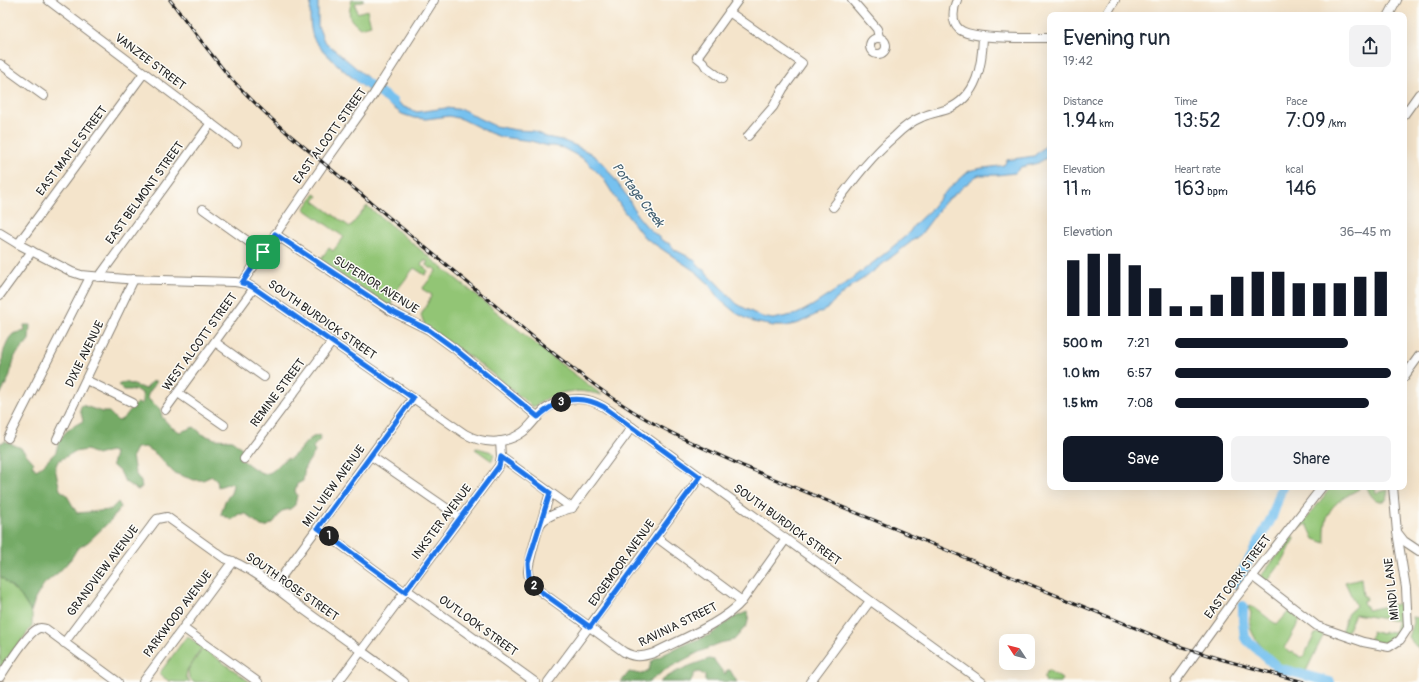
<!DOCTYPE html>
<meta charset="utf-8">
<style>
:root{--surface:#fff;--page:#f2f2f3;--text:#1f2937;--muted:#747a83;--accent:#111827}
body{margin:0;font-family:Pangolin,sans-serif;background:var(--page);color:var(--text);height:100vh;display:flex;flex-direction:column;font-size:15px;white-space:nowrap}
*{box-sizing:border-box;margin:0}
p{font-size:13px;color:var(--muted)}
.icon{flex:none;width:22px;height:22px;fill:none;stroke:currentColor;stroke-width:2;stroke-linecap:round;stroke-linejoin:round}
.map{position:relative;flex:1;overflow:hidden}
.details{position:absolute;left:1047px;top:12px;width:360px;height:478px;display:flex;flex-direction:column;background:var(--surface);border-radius:8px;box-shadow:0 4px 16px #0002}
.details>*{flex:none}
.needle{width:26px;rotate:306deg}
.controls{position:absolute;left:999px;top:634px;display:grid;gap:8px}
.controls a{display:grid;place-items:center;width:36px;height:36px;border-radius:8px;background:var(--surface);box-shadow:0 4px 16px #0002;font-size:20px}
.pin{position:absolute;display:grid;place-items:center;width:34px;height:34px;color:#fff;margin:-17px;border-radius:8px;box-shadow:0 2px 6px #0006}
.km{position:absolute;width:20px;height:20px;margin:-10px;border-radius:50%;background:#222;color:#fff;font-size:11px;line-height:20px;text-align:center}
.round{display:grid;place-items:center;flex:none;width:42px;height:42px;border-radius:8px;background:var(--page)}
.head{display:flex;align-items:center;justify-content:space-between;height:68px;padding:0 16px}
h1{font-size:22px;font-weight:600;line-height:30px}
.metrics{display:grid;grid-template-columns:repeat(3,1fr);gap:6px;height:68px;padding:4px 16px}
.metrics div{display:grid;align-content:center}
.metrics b{font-size:20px;font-weight:600}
.metrics small{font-size:11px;font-weight:400}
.metrics p{font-size:11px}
.chart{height:112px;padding:8px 16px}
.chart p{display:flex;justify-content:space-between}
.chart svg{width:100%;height:72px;margin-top:4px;stroke:var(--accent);stroke-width:6}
.button{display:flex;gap:8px;margin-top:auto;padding:8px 16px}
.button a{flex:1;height:46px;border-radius:8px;background:var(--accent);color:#fff;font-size:16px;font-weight:600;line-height:46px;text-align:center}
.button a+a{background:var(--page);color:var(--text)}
ul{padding:0 16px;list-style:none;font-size:13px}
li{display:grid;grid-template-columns:64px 48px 1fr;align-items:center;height:30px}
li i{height:10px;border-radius:5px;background:var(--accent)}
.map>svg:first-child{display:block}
.green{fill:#92c575;stroke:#577048}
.forest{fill:#75aa66;stroke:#486341}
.water{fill:#76c1ef;stroke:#496e86}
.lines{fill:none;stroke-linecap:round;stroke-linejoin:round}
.river{stroke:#76c1ef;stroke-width:10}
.minor-casing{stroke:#888074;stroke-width:10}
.minor{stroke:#fff;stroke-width:8}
.rail-casing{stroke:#1c1c1c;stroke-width:3}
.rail{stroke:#fdfcf7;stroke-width:1.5;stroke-dasharray:4.5;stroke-linecap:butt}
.route-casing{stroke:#fff;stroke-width:8}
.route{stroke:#1a73e8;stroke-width:5}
.labels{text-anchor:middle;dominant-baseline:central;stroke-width:3;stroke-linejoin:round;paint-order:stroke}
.street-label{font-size:12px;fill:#1c1c1c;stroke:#fdfcf7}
.water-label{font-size:13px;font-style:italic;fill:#405e70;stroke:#fdfcf7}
</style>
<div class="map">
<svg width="1419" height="682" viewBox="0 0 1419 682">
<rect width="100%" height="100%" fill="#fdfcf7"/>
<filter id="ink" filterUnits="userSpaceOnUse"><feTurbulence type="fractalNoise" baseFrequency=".025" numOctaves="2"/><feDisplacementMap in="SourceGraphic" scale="8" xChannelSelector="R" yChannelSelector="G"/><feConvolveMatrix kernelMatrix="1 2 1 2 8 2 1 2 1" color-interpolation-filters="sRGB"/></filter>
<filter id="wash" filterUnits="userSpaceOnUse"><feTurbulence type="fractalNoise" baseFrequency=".012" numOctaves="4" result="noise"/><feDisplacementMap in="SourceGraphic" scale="16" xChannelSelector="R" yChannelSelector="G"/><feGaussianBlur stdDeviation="0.9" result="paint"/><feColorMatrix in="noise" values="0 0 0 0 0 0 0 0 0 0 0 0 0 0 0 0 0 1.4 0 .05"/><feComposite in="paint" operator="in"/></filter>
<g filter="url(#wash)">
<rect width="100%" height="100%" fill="#f4e4cb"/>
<g class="green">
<path d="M 352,0 L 364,0 L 362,2 L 355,3 L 357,13 L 367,10 L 371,25 L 360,28 C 347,18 348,15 352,0 Z"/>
<path d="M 315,194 L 318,196 L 314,201 L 350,227 L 367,206 L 553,358 L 602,395 C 587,391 570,389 555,395 C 547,397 541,403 533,407 L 480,364 L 425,326 L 421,315 L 432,295 L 422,289 L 437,270 L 435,270 L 435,268 L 430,268 L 426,264 L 428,262 L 424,260 L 421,264 L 428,271 L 425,275 L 414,268 L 391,298 L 394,309 L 319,261 L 329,248 L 333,251 L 344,237 L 304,209 Z"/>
<polygon points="477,448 492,452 494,454 492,461 475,449"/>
<path d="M 1331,487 L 1358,487 L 1359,489 C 1331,504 1324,510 1325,543 L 1314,539 L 1307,524 L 1299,529 Z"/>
<path d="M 1367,487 L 1375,487 L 1376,493 L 1388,490 L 1386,500 C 1376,504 1370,496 1367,487 Z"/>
<path d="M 1293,536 L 1294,539 L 1285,558 L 1267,582 L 1260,577 C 1271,563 1283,550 1293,536 Z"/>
<polygon points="0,576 21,596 32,614 32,626 0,671"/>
<path d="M 1361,578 L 1363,596 L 1365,596 L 1366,600 L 1363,600 L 1364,606 L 1366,606 L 1367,610 L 1398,604 L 1399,602 L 1404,605 C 1404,619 1406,639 1388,642 C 1383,644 1374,641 1369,640 L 1372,631 L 1382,634 L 1383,632 L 1395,633 L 1397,621 L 1355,614 L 1346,634 L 1341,632 L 1348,613 L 1356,606 L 1345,582 Z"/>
<path d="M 1250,606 L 1255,608 L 1277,625 L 1289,611 L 1300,620 L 1285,647 L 1289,653 L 1292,652 L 1303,658 L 1315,634 L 1319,633 L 1324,634 L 1305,673 L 1279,665 L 1264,652 L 1264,650 C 1255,638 1247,630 1251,613 L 1248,607 Z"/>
<polygon points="1412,617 1419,618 1419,650 1408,637 1413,622"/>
<polygon points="187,636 202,647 187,670 186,677 190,682 174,682 172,680 170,682 159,674"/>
<polygon points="203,648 250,682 193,682 189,678 188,670"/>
<polygon points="1048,670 1062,679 1060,682 1045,682 1046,680 1043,678"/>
</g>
<g class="forest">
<path d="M 24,325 L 30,325 L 29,340 L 15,356 L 9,378 L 0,395 C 0,379 0,345 13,334 C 16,332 22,332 25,331 Z"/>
<path d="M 156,381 C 155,388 149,389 147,398 L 161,410 L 162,417 L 171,427 L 180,432 L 194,427 L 202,434 L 215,439 L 232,440 L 243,449 L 239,458 C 246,462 253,469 260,472 C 272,478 277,464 286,459 C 291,457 287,461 292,457 C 302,450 307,436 320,435 L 320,440 L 313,447 L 315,452 L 305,467 L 303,481 L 297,484 L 295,491 L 297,495 L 295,505 L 290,509 L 282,511 L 274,522 L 266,527 L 261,526 L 246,514 L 239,514 L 231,520 L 221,514 L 225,501 L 231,493 L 233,485 L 231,483 L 218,487 L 217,480 L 212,476 L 203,480 L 194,480 L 174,473 L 156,454 L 145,447 L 136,448 L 132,456 L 135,473 L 141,482 L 142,487 L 138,490 L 125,482 L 121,473 L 112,465 L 115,453 L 110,451 L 97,455 L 87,450 L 74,452 L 58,461 L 55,468 L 60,490 L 66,494 L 77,513 L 110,510 L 118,502 L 121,507 L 111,520 L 88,542 L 77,549 L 71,559 L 59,572 L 44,584 L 35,599 L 31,612 L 21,596 L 0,576 L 0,442 L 1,443 L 5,441 L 21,448 L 34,463 L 32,465 L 36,470 C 44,466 49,458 56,452 C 60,433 68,429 83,421 L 80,409 L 82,405 L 102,412 L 109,412 L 118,421 C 126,419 130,408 137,403 L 141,404 L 143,402 L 142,393 L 136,390 L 123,390 L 118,385 L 125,382 L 146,389 L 151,382 Z"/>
<polygon points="747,612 749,616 747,625 734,640 720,643 697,653 665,670 649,682 621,682 629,672 641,674 649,670 651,662 655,659 682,645 710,635 733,618"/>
<path d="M 709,659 L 714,660 L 725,675 L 727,670 L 730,670 L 737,682 L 705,681 L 705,675 L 699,672 L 695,673 L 690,682 L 660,682 C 674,671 691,665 709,659 Z"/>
</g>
<g class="water">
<path d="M 311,0 L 318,0 L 318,26 L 324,41 L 368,78 L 373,85 L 369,91 C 357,82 317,49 313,37 C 309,25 310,12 311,0 Z"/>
<path d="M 385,93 L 404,107 L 417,112 L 446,108 L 464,110 L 478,118 L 495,126 L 516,130 L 533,131 L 546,137 L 561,140 L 574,145 L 590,153 L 597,158 L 605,166 L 627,196 L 637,215 L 647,227 L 663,241 L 670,244 L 675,250 L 693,259 L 737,304 L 748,310 L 762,317 L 773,319 L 797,314 L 812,306 L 844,285 L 883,255 L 908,234 L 915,224 L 931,209 L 942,195 L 969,171 C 980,167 993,168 1004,165 L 1007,160 L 1034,156 L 1050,142 L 1050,156 L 1038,163 L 1021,167 L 1015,173 L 997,175 L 979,175 L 975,177 L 944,203 L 921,234 L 866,277 L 853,285 L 832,303 L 827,309 L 799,323 L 786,326 L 774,326 L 753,322 L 736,313 L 719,299 L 707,282 L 696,272 L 644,237 L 623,210 L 603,178 L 585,160 L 580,157 L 563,148 L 554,146 L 548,146 L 531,141 L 501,137 L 490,133 L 462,119 L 449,116 L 426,119 L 414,118 L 402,114 L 381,99 Z"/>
</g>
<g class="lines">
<g class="river">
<polyline points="361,79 393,102"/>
<polyline points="1235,584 1248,562 1272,517 1282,487"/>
<polyline points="1243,606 1243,621 1245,638 1278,668 1330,682"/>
</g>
</g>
</g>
<g filter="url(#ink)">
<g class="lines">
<g class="minor-casing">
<g id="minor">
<polyline points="48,0 237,143"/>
<polyline points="852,0 877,29 879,37"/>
<path d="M 957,0 C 953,8 951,22 959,29 C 971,40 1032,38 1050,38"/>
<polyline points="729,12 802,63 783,89 773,107 748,136"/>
<polyline points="1106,15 1115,0"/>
<polyline points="1389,15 1397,0"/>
<circle cx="878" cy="46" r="8"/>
<polyline points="0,64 44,96"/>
<polyline points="722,79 706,67 703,62 697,57 738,0"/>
<polyline points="1404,115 1419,94"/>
<path d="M 833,207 C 852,182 871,156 895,136 C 903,128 912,121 922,117 C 931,113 940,112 948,109 C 978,96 982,65 983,37"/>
<polyline points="203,209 263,252"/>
<path d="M 0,233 L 18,244 L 72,272 L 81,275 L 125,279 L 235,282 L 247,284 L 254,288 L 465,434 C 483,444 505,445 523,432 C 531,426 536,417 544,410 C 556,401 574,397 588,400 C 604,404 619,418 632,427 L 982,682"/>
<polyline points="275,234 391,311 429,330 455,349 538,417"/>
<polyline points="18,244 144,73"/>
<polyline points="99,277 211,123"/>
<polyline points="242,283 324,164 374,94 434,0"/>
<polyline points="0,295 32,251"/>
<polyline points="215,342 264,377"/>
<polyline points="1404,377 1419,356"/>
<polyline points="86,380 133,403"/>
<polyline points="178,393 224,425"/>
<polyline points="165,410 254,288"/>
<polyline points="8,438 90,277"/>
<polyline points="57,439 134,279"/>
<polyline points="371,456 461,518"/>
<polyline points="501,457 572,508"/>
<polyline points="244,459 332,342"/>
<polyline points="1393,487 1397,532 1404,541 1419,551"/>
<path d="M 572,508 C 564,510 546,516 541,523 C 538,527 528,566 528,572 C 528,578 532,583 536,588 L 624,652 C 635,658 642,657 654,653 C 679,640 725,622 742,601 L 786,539"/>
<polyline points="572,508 632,427"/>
<polyline points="541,523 550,493"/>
<polyline points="318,528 405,592"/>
<polyline points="656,537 742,601"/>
<polyline points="1252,576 1317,626 1363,642 1389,647 1400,640 1408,628 1406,588 1397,532"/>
<polyline points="274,587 413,398"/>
<polyline points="407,590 535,682"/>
<polyline points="183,628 258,682"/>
<path d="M 64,643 L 153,524 L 157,519 L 167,517 L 224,558 C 252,567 279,591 303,609 C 336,633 370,657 404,682"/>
<path d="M 0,677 C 7,666 27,634 37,629 C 40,627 42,628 46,629 L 118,682"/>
<polyline points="143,682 233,561"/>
<polyline points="338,682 499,466 501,457 500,441"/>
<polyline points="548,682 700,477"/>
<polyline points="810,682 870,601"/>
<polyline points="1175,682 1234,600 1322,487"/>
</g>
</g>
<use href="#minor" class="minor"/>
<g class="rail-casing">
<path id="rail" d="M 170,0 C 189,25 208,51 228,75 C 246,95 265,113 285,131 L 538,341 C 568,365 598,389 631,410 C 666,432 705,449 743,466 L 1179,646 L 1220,659 L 1304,682"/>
</g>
<use href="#rail" class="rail"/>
</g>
</g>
<g class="lines" filter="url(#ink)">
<g class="route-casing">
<path id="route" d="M 275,234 L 391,311 L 429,330 L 455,349 L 538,417 C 558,398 580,394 604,407 L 700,477 L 590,627 L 536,588 L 529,578 L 528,563 L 550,493 L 501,457 L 499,466 L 405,592 L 318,528 L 413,398 L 254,288 L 247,284 L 242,283 Z"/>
</g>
<use href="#route" class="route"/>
</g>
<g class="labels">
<g class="street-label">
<text transform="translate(150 62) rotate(37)">VANZEE STREET</text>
<text transform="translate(330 136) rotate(-54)">EAST ALCOTT STREET</text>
<text transform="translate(72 151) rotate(-53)">EAST MAPLE STREET</text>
<text transform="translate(145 193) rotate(-54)">EAST BELMONT STREET</text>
<text transform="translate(376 285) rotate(32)">SUPERIOR AVENUE</text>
<text transform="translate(322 320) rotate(35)">SOUTH BURDICK STREET</text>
<text transform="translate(200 342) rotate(-54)">WEST ALCOTT STREET</text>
<text transform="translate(85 354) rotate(-64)">DIXIE AVENUE</text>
<text transform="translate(278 393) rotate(-53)">REMINE STREET</text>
<text transform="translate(334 486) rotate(-54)">MILLVIEW AVENUE</text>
<text transform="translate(442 522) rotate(-53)">INKSTER AVENUE</text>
<text transform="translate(787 525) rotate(36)">SOUTH BURDICK STREET</text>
<text transform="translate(622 563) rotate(-54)">EDGEMOOR AVENUE</text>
<text transform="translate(103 571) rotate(-53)">GRANDVIEW AVENUE</text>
<text transform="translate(1238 577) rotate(-53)">EAST CORK STREET</text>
<text transform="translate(292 587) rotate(35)">SOUTH ROSE STREET</text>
<text transform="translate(1392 589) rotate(-96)">MINDI LANE</text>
<text transform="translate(178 614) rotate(-53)">PARKWOOD AVENUE</text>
<text transform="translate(678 625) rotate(-26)">RAVINIA STREET</text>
<text transform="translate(478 626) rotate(36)">OUTLOOK STREET</text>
</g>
<g class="water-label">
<text transform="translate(638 195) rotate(53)">Portage Creek</text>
</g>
</g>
</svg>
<div class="controls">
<a><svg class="needle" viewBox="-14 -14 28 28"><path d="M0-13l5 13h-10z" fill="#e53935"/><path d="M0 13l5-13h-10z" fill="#747a83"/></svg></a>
</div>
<div class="pin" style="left:263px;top:252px;background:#1e9e55"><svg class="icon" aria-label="arrive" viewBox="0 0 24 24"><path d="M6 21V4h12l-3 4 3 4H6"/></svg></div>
<b class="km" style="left:329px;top:536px">1</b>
<b class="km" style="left:534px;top:586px">2</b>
<b class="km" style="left:561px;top:402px">3</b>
<section class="details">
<div class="head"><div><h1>Evening run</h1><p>19:42</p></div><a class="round"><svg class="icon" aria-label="share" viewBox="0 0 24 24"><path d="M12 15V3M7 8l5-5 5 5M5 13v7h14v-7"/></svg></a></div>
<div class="metrics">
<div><p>Distance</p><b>1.94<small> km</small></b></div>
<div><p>Time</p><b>13:52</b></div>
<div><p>Pace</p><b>7:09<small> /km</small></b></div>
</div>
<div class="metrics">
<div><p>Elevation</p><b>11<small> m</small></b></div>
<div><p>Heart rate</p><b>163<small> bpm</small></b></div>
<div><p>kcal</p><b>146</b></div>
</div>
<div class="chart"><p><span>Elevation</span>36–45 m</p>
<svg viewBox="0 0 160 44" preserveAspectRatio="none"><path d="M5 44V10M15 44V6M25 44V6M35 44V13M45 44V27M55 44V38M65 44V38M75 44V31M85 44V20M95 44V17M105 44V17M115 44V24M125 44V24M135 44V24M145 44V20M155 44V17"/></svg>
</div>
<ul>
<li><b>500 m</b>7:21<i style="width:80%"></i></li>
<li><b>1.0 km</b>6:57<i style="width:100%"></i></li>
<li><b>1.5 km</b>7:08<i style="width:90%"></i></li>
</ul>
<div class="button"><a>Save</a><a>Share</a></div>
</section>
</div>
